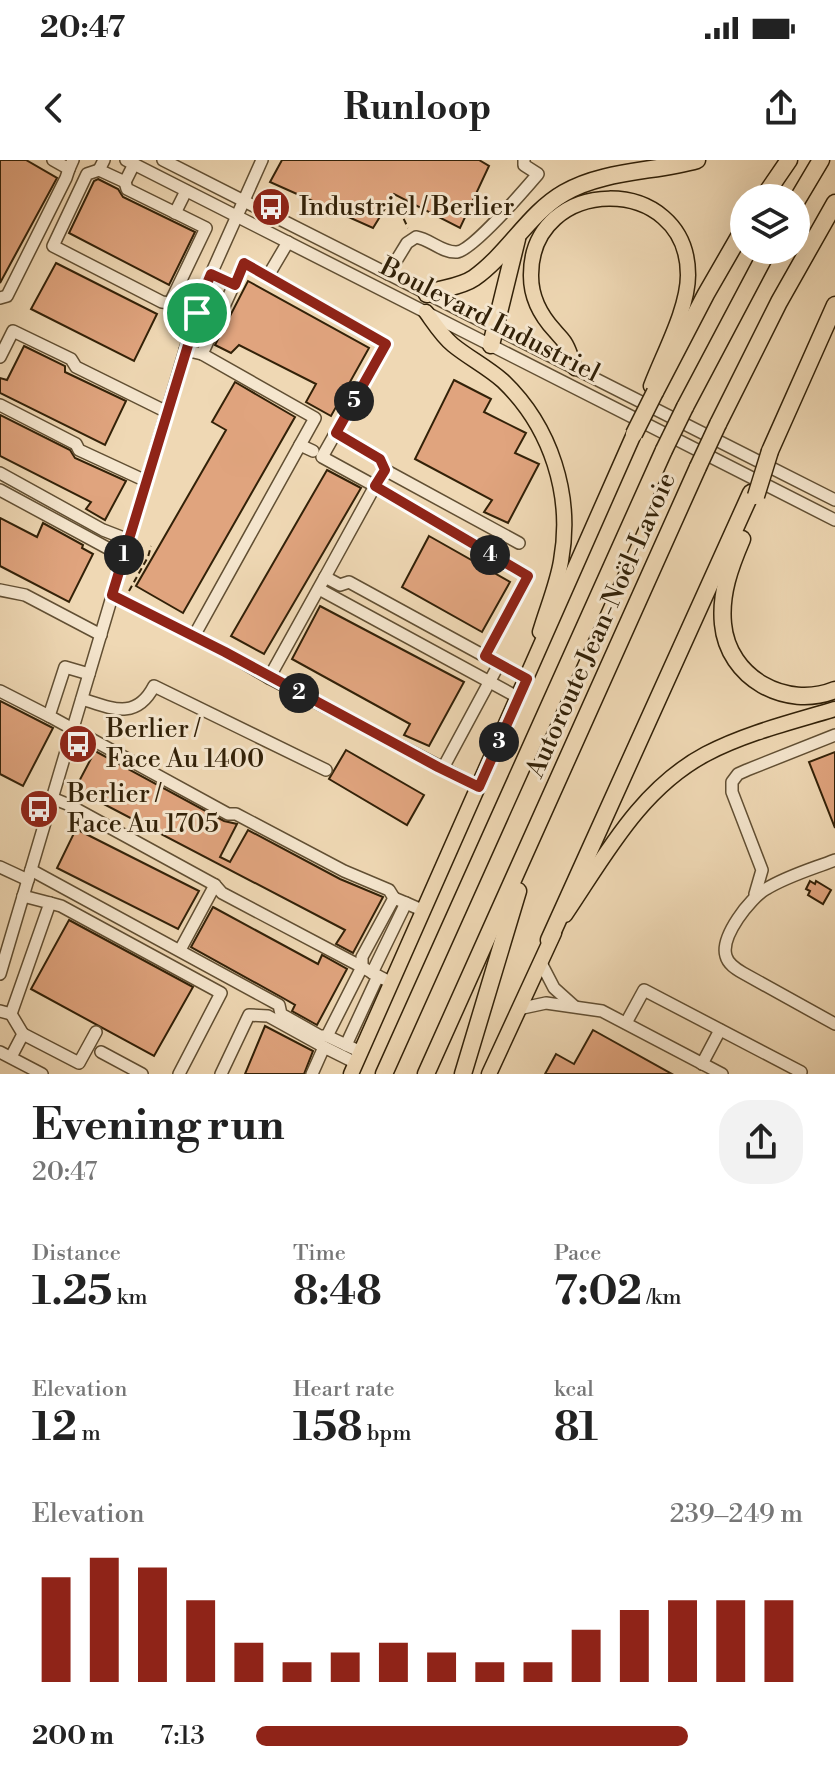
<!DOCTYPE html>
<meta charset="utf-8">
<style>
:root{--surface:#fff;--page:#f2f2f2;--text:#222;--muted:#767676;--accent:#8f2418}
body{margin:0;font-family:"Libre Bodoni",serif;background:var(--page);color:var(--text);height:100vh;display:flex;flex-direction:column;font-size:30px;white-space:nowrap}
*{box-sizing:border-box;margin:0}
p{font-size:26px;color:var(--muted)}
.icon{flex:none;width:44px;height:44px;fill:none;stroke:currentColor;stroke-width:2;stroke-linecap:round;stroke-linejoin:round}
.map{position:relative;height:914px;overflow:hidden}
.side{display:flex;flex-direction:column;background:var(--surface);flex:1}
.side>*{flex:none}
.tools{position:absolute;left:730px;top:24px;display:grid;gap:16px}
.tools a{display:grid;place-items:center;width:80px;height:80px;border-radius:50%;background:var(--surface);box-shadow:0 8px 32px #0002;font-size:40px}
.pin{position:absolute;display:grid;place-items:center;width:68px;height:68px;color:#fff;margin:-34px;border:4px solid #fff;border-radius:50%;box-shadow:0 2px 8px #0007}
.km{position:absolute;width:40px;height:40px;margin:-20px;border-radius:50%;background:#222;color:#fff;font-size:22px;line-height:40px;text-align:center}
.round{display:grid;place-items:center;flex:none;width:84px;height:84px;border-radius:32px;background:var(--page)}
.summary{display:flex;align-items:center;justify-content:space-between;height:136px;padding:0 32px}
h1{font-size:44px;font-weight:800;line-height:60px}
.stats{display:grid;grid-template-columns:repeat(3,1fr);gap:12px;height:136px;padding:8px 32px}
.stats div{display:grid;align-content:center}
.stats b{font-size:40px;font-weight:800}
.stats small{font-size:22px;font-weight:400}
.stats p{font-size:22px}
.chart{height:224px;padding:16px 32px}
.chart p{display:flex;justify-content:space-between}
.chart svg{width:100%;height:144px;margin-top:8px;stroke:var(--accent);stroke-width:6}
ul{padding:0 32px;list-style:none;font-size:26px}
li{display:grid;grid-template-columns:128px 96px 1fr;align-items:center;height:60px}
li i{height:20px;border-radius:10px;background:var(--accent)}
.status{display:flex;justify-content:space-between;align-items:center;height:56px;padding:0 40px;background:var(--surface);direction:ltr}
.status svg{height:22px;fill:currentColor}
header{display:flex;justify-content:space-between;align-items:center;height:104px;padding:0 32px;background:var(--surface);font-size:36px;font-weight:800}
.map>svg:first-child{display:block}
.building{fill:#e0a47e;stroke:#322108;stroke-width:2}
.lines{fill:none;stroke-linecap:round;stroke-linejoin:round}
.minor-casing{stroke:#614f33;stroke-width:14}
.major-casing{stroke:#322108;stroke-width:17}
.highway-casing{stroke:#322108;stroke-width:19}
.path{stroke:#322108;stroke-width:2;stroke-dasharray:6 4;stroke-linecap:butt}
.minor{stroke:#f5e6ce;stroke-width:11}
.major{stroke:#efd8b4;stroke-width:14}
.highway{stroke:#efd8b4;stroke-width:16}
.highway-bridge-casing{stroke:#322108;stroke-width:19;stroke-linecap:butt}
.highway-bridge{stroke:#efd8b4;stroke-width:16}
.route-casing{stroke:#fff;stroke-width:16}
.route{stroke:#8f2418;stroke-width:10}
.labels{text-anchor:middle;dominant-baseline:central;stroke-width:6;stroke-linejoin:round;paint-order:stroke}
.poi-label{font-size:26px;fill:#322108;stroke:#f5e6ce;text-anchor:start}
.street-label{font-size:26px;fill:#322108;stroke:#f5e6ce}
</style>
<div class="status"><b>20:47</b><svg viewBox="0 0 49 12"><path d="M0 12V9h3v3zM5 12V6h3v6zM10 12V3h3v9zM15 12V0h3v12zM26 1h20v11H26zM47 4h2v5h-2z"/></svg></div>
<header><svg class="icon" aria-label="back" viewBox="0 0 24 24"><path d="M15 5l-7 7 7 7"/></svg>Runloop<svg class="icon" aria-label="share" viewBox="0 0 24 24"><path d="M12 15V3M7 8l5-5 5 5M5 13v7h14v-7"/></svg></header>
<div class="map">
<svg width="835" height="914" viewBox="0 0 835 914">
<rect width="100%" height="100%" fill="#efd8b4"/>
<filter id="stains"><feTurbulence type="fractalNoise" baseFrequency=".0025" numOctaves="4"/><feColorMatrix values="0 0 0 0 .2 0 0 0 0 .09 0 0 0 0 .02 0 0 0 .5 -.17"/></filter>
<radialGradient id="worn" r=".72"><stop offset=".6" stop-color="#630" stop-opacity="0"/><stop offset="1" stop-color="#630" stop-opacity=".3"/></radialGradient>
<g class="building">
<polygon points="0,0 26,0 57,18 0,123"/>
<polygon points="282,0 479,0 489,6 460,68 394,34 373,68 270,22"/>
<polygon points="98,19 118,29 123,37 195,72 169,125 69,73 94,21"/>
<polygon points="56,103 157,154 134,201 31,149"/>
<polygon points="248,121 369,188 331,256 306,242 316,224 239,185 231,193 215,185"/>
<polygon points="24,186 65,206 65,212 126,241 105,285 0,233 0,218 7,220"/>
<polygon points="454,220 491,239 484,252 526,273 515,293 539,304 508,363 484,352 492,340 415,299"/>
<polygon points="235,222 295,257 183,453 136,426 226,270 212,262"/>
<polygon points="0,255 70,290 75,298 126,321 105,360 86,349 91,342 0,296"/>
<polygon points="327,310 361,328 264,494 231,476"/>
<polygon points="0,358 37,377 43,363 83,385 82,388 93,394 69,442 0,406"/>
<polygon points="429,376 510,422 482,472 402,427"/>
<polygon points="320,446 464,522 429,586 404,575 410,564 292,499"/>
<polygon points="0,541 53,568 23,626 0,614"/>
<polygon points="346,590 424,635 407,665 329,619"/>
<polygon points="95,591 224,661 237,664 220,697 230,702 248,670 340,719 383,737 353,793 336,784 345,770 75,629"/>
<polygon points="835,592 835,668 809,602"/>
<polygon points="76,669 199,731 178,769 57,708"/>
<polygon points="810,721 815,724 816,721 831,730 823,744 808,735 810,731 806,729"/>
<polygon points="213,747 318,804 322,795 347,809 317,865 292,851 295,845 283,838 191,787"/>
<polygon points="69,760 193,827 154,896 31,829"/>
<polygon points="265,866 313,891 304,914 245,914"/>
<polygon points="593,870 672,914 545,914 556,894 574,904"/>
</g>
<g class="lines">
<g class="minor-casing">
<g id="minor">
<polyline points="53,0 69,9 73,0"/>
<polyline points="104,0 99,10 125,22 134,4"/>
<polyline points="126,0 835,360"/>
<polyline points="163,0 835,340"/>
<polyline points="99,10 87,14 53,86 162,142 170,143"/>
<polyline points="125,22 127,29 206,68 170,143 197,153"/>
<polyline points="175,53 186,31"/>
<polyline points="288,82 268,116 386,184 322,297 375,326 325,417"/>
<polyline points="211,114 235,125"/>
<path d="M 388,114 L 407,83 L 416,77 C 430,79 442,93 457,92 C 473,90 526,28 538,14 L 524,5 L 524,0"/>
<polyline points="0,138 7,136 66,18 69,9"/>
<polyline points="185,190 202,194 244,103 268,116"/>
<polyline points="202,194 315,258 300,285"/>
<polyline points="0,197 13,171 71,199 76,207 167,252"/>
<polyline points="0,245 76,284 79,290 146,321"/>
<polyline points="336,273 380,299 385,310"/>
<polyline points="0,313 103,370 129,380"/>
<polyline points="0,330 124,397"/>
<polyline points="319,429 519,538"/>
<polyline points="0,430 25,435 101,475"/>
<polyline points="112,435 225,492 269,518"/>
<polyline points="194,476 300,285 313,291"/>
<polyline points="485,496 528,416 375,326 385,310 519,383"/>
<polyline points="89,514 65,507 49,556 228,654 236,654 344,711 389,730 394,738"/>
<polyline points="0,531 49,556"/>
<path d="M 82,539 C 111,548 136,561 154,526 L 326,610"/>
<polyline points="443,608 269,518 325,417 340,425 349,422 499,504"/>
<polyline points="479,627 443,608 499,504 527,519"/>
<polyline points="52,638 67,644 215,725 222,733 362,807 362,797 394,738 406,743"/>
<path d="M 835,700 C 812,709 787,716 766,729 C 750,738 720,777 726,796 C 728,804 736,809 743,813 L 835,864"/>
<polyline points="0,707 28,720"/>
<polyline points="31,710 279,845 281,854 320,876 327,876"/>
<polyline points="755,734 762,710 732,632 732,622 738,614 747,610 835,575"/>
<polyline points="50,743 61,746 221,833 179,914"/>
<polyline points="180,790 215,725"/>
<polyline points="540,801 554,828 574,846"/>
<polyline points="372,813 406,743 424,751"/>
<polyline points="0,814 195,157 211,114 262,0"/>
<polyline points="518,849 546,843 602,851 722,914"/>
<polyline points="0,851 11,854 50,743 23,736"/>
<polyline points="626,863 644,830 801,912 799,914"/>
<polyline points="23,874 79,903 96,872"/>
<polyline points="346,885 327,876 362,807 378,816"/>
<polyline points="0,892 42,914"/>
<polyline points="101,892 142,914"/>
<polyline points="361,892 346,885 378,816 384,819"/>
<polyline points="11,897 23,874 11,854"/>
<polyline points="702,904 720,870"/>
<polyline points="221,914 249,855 268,856 324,887"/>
<polyline points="312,914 324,887 356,903"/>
</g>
</g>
<g class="major-casing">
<g id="major">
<path d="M 426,152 C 434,163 442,176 453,185 C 469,198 487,207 503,221 C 551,267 573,335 561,401 C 557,425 547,448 540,472"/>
<path d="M 575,208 C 572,201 570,192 566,185 C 564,180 559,176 555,171 C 541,156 531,137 531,116 C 530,14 688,12 688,115 C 688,149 663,194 651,226"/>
<path d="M 565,755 C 605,696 640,629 706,594 C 746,573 792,562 835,549"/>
<polyline points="351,914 634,274"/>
<polyline points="489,914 554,773"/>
</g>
</g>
<g class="highway-casing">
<g id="highway">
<polyline points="763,38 789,0"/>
<polyline points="796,42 821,0"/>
<path d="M 427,134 C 442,128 461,127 474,118 C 508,94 529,53 564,33 C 603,10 655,12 697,0"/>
<polyline points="491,185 517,79"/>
<polyline points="655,232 706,134 744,68"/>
<polyline points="685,247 768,90"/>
<polyline points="718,264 779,142 835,43"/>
<polyline points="770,291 835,145"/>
<path d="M 742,379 C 730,407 720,434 723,464 C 728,518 786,550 835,530"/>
<polyline points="549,780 751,333"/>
<polyline points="384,914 664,290"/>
<polyline points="426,914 698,307"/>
<polyline points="463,914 518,731"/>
</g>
</g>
<g class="path">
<polyline points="405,40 401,53 408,68"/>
<polyline points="129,431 148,397 151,386"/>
</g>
<use href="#minor" class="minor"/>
<use href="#major" class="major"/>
<use href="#highway" class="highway"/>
<g class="highway-bridge-casing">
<g id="highway-bridge">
<polyline points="634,274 655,232"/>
<polyline points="664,290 685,247"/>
<polyline points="698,307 718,264"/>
<polyline points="756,336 770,291"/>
</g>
</g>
<use href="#highway-bridge" class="highway-bridge"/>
</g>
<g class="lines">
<g class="route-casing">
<polygon id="route" points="244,103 386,184 336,273 380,299 385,310 375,326 528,416 485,496 527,519 479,627 438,607 225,492 112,435 206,126 211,114 235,125"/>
</g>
<use href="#route" class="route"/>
</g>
<defs>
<g id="bus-disc" transform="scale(2)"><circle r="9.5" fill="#8f2418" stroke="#f5e6ce"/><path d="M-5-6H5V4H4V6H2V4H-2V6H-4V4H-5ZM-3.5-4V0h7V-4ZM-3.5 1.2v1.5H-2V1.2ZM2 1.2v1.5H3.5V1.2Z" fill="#fff"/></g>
</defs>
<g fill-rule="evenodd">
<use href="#bus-disc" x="271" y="47"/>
<use href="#bus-disc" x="78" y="584"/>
<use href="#bus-disc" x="39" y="649"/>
</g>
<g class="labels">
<g class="poi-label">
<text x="299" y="47">Industriel / Berlier</text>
<text x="106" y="569">Berlier /<tspan x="106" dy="30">Face Au 1400</tspan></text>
<text x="67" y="634">Berlier /<tspan x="67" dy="30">Face Au 1705</tspan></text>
</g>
<g class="street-label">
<text transform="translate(490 160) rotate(27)">Boulevard Industriel</text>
<text transform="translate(601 465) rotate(-66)">Autoroute Jean-Noël-Lavoie</text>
</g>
</g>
<rect width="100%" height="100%" filter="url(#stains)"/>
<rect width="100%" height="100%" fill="url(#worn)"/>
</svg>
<div class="tools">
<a><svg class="icon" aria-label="layers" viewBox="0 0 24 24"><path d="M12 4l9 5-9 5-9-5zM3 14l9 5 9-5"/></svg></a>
</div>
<div class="pin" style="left:197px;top:153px;background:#1e9e55"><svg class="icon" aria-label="arrive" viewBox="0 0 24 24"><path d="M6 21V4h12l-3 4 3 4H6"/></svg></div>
<b class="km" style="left:124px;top:395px">1</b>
<b class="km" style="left:299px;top:533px">2</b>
<b class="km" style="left:499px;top:582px">3</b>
<b class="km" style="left:490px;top:395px">4</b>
<b class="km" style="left:354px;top:241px">5</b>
</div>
<section class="side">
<div class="summary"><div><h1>Evening run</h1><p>20:47</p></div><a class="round"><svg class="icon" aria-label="share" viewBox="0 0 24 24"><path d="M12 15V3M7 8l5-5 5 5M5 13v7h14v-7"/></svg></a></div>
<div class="stats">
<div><p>Distance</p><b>1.25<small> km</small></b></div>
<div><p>Time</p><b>8:48</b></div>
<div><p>Pace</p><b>7:02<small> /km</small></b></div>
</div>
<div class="stats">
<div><p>Elevation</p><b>12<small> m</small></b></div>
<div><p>Heart rate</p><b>158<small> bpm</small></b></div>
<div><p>kcal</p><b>81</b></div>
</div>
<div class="chart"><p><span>Elevation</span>239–249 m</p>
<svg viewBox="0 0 160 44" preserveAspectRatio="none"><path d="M5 44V12M15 44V6M25 44V9M35 44V19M45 44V32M55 44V38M65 44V35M75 44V32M85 44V35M95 44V38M105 44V38M115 44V28M125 44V22M135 44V19M145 44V19M155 44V19"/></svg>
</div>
<ul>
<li><b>200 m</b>7:13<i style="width:79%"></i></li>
</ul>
</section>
